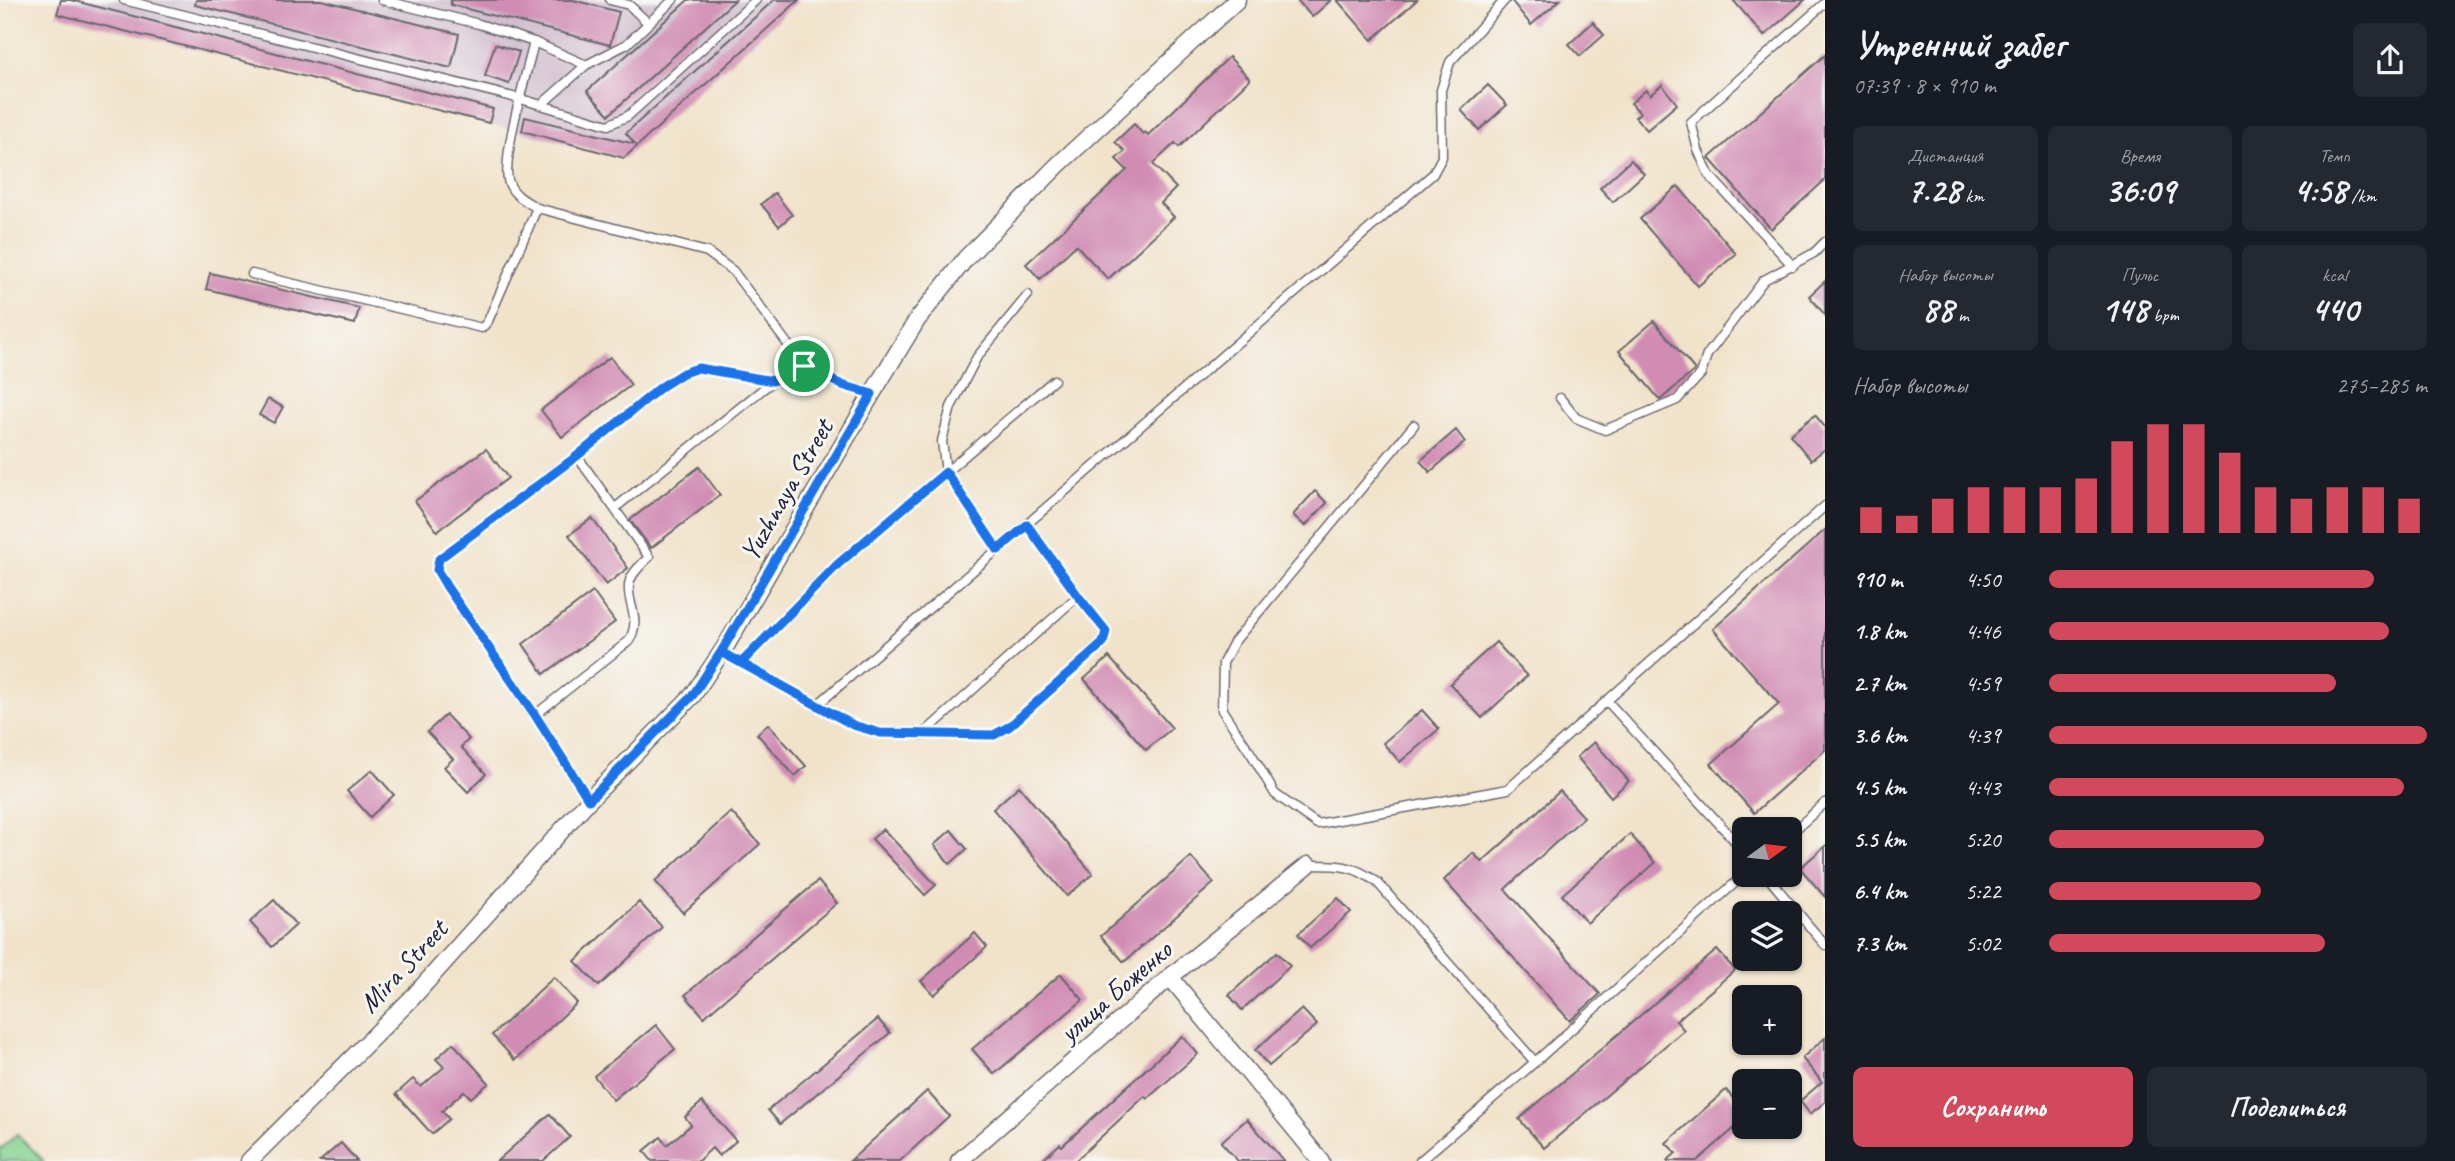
<!DOCTYPE html>
<html lang="ru">
<meta charset="utf-8">
<style>
:root{--surface:#171b24;--page:#242831;--text:#f1f3f6;--muted:#9ea1a6;--accent:#d1495b}
body{margin:0;font-family:Caveat,sans-serif;background:var(--page);color:var(--text);height:100vh;display:flex;flex-direction:column;font-size:26px;white-space:nowrap}
*{box-sizing:border-box;margin:0}
p{font-size:23px;color:var(--muted)}
.icon{flex:none;width:38px;height:38px;fill:none;stroke:currentColor;stroke-width:2;stroke-linecap:round;stroke-linejoin:round}
.map{position:relative;flex:1;overflow:hidden}
.sheet{display:flex;flex-direction:column;background:var(--surface);width:630px}
.sheet>*{flex:none}
.needle{width:46px;rotate:75deg}
.buttons{position:absolute;left:1732px;top:817px;display:grid;gap:14px}
.buttons a{display:grid;place-items:center;width:70px;height:70px;border-radius:10px;background:var(--surface);box-shadow:0 2px 5px #0004;font-size:35px}
.pin{position:absolute;display:grid;place-items:center;width:60px;height:60px;color:#fff;margin:-30px;border:4px solid #fff;border-radius:50%;box-shadow:0 2px 7px #0007}
.round{display:grid;place-items:center;flex:none;width:74px;height:74px;border-radius:10px;background:var(--page)}
.summary{display:flex;align-items:center;justify-content:space-between;height:119px;padding:0 28px}
h1{font-size:38px;font-weight:800;line-height:52px}
.figures{display:grid;grid-template-columns:repeat(3,1fr);gap:10px;height:119px;padding:7px 28px}
.figures div{display:grid;align-content:center;border-radius:10px;background:var(--page);text-align:center}
.figures b{font-size:35px;font-weight:800}
.figures small{font-size:19px;font-weight:400}
.figures p{font-size:19px}
.chart{height:196px;padding:14px 28px}
.chart p{display:flex;justify-content:space-between}
.chart svg{width:100%;height:126px;margin-top:7px;stroke:var(--accent);stroke-width:6}
.primary-button{display:flex;gap:14px;margin-top:auto;padding:14px 28px}
.primary-button a{flex:1;height:80px;border-radius:10px;background:var(--accent);color:#fff;font-size:28px;font-weight:800;line-height:80px;text-align:center}
.primary-button a+a{background:var(--page);color:var(--text)}
ul{padding:0 28px;list-style:none;font-size:23px}
li{display:grid;grid-template-columns:112px 84px 1fr;align-items:center;height:52px}
li i{height:18px;border-radius:9px;background:var(--accent)}
main{display:flex;flex:1;min-height:0}
.map>svg:first-child{display:block}
.industrial{fill:#d0bdcd}
.green{fill:#87d493;stroke:#547b67;stroke-width:2}
.building{fill:#d18cb3}
.lines{fill:none;stroke-linecap:round;stroke-linejoin:round}
.lane-casing{stroke:#6a666d;stroke-width:11}
.street-casing{stroke:#6a666d;stroke-width:19}
.lane{stroke:#fff;stroke-width:8}
.street{stroke:#fff;stroke-width:16}
.route-casing{stroke:#fff;stroke-width:14}
.route{stroke:#1a73e8;stroke-width:9}
.labels{text-anchor:middle;dominant-baseline:central;stroke-width:6;stroke-linejoin:round;paint-order:stroke}
.street-label{font-size:28px;fill:#22223b;stroke:#f6f6f2}
</style>
<main>
<div class="map">
<svg width="1825" height="1161" viewBox="0 0 1825 1161">
<rect width="100%" height="100%" fill="#f6f6f2"/>
<filter id="ink" filterUnits="userSpaceOnUse"><feTurbulence type="fractalNoise" baseFrequency=".0143" numOctaves="2"/><feDisplacementMap in="SourceGraphic" scale="14" xChannelSelector="R" yChannelSelector="G"/><feConvolveMatrix kernelMatrix="1 2 1 2 8 2 1 2 1" color-interpolation-filters="sRGB"/></filter>
<filter id="wash" filterUnits="userSpaceOnUse"><feTurbulence type="fractalNoise" baseFrequency=".00686" numOctaves="4" result="noise"/><feDisplacementMap in="SourceGraphic" scale="28" xChannelSelector="R" yChannelSelector="G"/><feGaussianBlur stdDeviation="1.57" result="paint"/><feColorMatrix in="noise" values="0 0 0 0 0 0 0 0 0 0 0 0 0 0 0 0 0 1.4 0 .05"/><feComposite in="paint" operator="in"/></filter>
<g filter="url(#wash)">
<rect width="100%" height="100%" fill="#f1e3ca"/>
<polygon class="industrial" points="61,0 799,0 624,158 57,14"/>
<polygon class="green" points="17,1134 44,1161 0,1161 0,1150"/>
<g id="blocks">
<g class="building">
<polygon points="61,0 71,0 493,109 489,123 57,14"/>
<polygon points="196,0 321,0 459,34 451,68 195,5"/>
<polygon points="451,0 573,0 619,12 610,45 451,5"/>
<polygon points="688,0 735,0 609,115 587,91"/>
<polygon points="774,0 799,0 624,158 522,131 525,117 635,144 626,133"/>
<polygon points="1297,0 1331,0 1312,17"/>
<polygon points="1337,0 1417,0 1372,40"/>
<polygon points="1511,0 1560,0 1531,25"/>
<polygon points="1733,0 1805,0 1764,36"/>
<polygon points="1593,22 1604,35 1580,56 1569,44"/>
<polygon points="495,44 519,52 509,84 485,76"/>
<polygon points="1825,55 1825,180 1771,229 1709,158"/>
<polygon points="1229,57 1250,79 1179,147 1175,143 1153,164 1176,188 1161,203 1174,217 1108,279 1076,245 1040,279 1026,264 1127,170 1116,159 1125,151 1115,142 1134,124 1143,134 1145,132 1148,135"/>
<polygon points="1488,85 1507,105 1479,130 1461,110"/>
<polygon points="1662,85 1677,104 1647,130 1635,117 1640,113 1631,103 1646,90 1650,95"/>
<polygon points="1631,160 1644,174 1613,202 1600,188"/>
<polygon points="1678,186 1736,254 1698,286 1640,219"/>
<polygon points="775,193 792,215 779,226 761,204"/>
<polygon points="210,273 359,308 355,324 206,289"/>
<polygon points="1825,281 1825,315 1809,296"/>
<polygon points="1654,321 1695,370 1660,400 1619,351"/>
<polygon points="610,357 631,385 562,437 541,410"/>
<polygon points="268,399 283,407 274,423 259,415"/>
<polygon points="1815,415 1825,427 1825,449 1811,460 1790,435"/>
<polygon points="1456,430 1465,442 1430,472 1420,461"/>
<polygon points="486,449 508,478 437,531 415,501"/>
<polygon points="699,467 720,495 651,548 630,520"/>
<polygon points="1315,491 1327,503 1305,526 1293,515"/>
<polygon points="592,518 628,568 606,585 569,535"/>
<polygon points="1825,530 1825,750 1754,813 1711,764 1779,704 1713,629"/>
<polygon points="593,592 615,622 544,674 523,644"/>
<polygon points="1496,642 1527,676 1482,718 1450,684"/>
<polygon points="1109,657 1172,728 1146,750 1084,679"/>
<polygon points="1422,710 1439,729 1400,762 1383,743"/>
<polygon points="446,715 469,739 461,747 486,774 468,792 444,767 453,759 427,732"/>
<polygon points="768,724 806,766 795,776 757,734"/>
<polygon points="1594,742 1629,781 1611,797 1577,757"/>
<polygon points="372,770 394,795 370,817 347,791"/>
<polygon points="1019,786 1093,874 1067,896 993,809"/>
<polygon points="1560,791 1584,817 1505,889 1600,994 1570,1021 1444,880 1473,853 1482,862"/>
<polygon points="731,812 760,844 683,913 655,881"/>
<polygon points="883,829 936,885 925,895 872,839"/>
<polygon points="951,830 967,849 950,864 934,845"/>
<polygon points="1630,834 1655,863 1587,923 1562,895"/>
<polygon points="1825,846 1825,897 1800,868"/>
<polygon points="1191,857 1214,883 1124,962 1101,936"/>
<polygon points="818,881 837,903 704,1017 685,995"/>
<polygon points="1338,898 1351,912 1310,948 1298,934"/>
<polygon points="274,900 296,925 272,947 250,922"/>
<polygon points="639,902 662,927 599,986 575,961"/>
<polygon points="975,933 987,947 934,995 921,981"/>
<polygon points="1717,950 1735,970 1676,1021 1684,1030 1544,1148 1519,1119"/>
<polygon points="1277,952 1290,966 1242,1010 1229,995"/>
<polygon points="1061,974 1083,1000 994,1074 972,1049"/>
<polygon points="554,977 577,1003 515,1060 492,1035"/>
<polygon points="1302,1009 1317,1025 1269,1066 1255,1050"/>
<polygon points="878,1019 890,1033 780,1124 768,1110"/>
<polygon points="656,1025 675,1049 613,1100 594,1076"/>
<polygon points="1182,1036 1198,1054 1147,1099 1145,1096 1075,1161 1041,1161 1060,1144 1062,1146"/>
<polygon points="1825,1038 1825,1102 1810,1114 1800,1101 1822,1082 1802,1058"/>
<polygon points="453,1043 489,1083 471,1098 464,1091 442,1111 449,1119 432,1134 396,1094 413,1079 421,1087 444,1067 436,1059"/>
<polygon points="1726,1090 1737,1103 1745,1097 1745,1119 1697,1161 1667,1161 1676,1153 1666,1143"/>
<polygon points="927,1091 949,1116 900,1161 850,1161"/>
<polygon points="702,1102 736,1141 719,1156 712,1148 698,1161 652,1161 644,1151 661,1137 667,1145 691,1125 685,1117"/>
<polygon points="550,1114 570,1137 543,1161 497,1161"/>
<polygon points="1247,1119 1284,1161 1238,1161 1221,1142"/>
<polygon points="341,1143 357,1161 320,1161"/>
</g>
</g>
</g>
<g filter="url(#ink)">
<use href="#blocks" fill-opacity="0" stroke="#6a666d" stroke-width="2"/>
<g class="lines">
<g class="lane-casing">
<g id="lane">
<polyline points="124,0 521,99 608,125 628,116 756,0"/>
<polyline points="382,0 479,24 534,42 586,65 627,44 673,0"/>
<polyline points="610,0 629,5 648,23"/>
<path d="M 534,42 C 528,68 500,162 509,183 C 514,196 526,201 537,208 L 707,252 L 733,271 L 804,366 L 842,385 L 872,394"/>
<polyline points="541,105 586,65"/>
<polyline points="1793,266 1709,175 1698,150 1691,122 1825,3"/>
<polyline points="252,274 482,328 488,321 537,208"/>
<polyline points="1560,398 1576,418 1605,430 1677,400 1701,374 1707,355 1764,280 1814,253 1825,242"/>
<polyline points="1414,425 1234,642 1223,663 1222,710 1252,755 1275,794 1317,824 1508,789 1825,506"/>
<polyline points="615,508 773,381 804,366"/>
<polyline points="998,550 946,472 942,441 951,407 977,357 1028,295"/>
<polyline points="721,652 853,725 880,733 994,735 1010,726 1103,643 1106,631 1078,596 1027,525"/>
<polyline points="741,663 838,564 1054,380"/>
<polyline points="1608,702 1745,852"/>
<polyline points="816,706 1433,174 1442,157 1441,90 1450,62 1505,0"/>
<path d="M 535,715 L 629,641 C 642,618 627,606 629,585 C 630,574 642,564 649,557 L 577,456"/>
<polyline points="922,735 1078,596"/>
<polyline points="589,800 535,715 447,587 437,570 439,559 577,456 661,387 683,373 698,368 773,381"/>
<polyline points="1790,834 1825,803"/>
<path d="M 1308,865 C 1337,865 1352,864 1377,882 L 1535,1062"/>
<polyline points="1766,875 1825,945"/>
<polyline points="1420,1161 1535,1062 1745,874"/>
</g>
</g>
<g class="street-casing">
<g id="street">
<polyline points="1170,977 1321,1161"/>
<polyline points="249,1161 413,997 589,800 693,695 727,644 872,394 917,320 966,258 1058,165 1237,0"/>
<polyline points="959,1161 1170,977 1308,865"/>
</g>
</g>
<use href="#lane" class="lane"/>
<use href="#street" class="street"/>
</g>
</g>
<g class="lines" filter="url(#ink)">
<g class="route-casing">
<polyline id="route" points="804,366 773,381 698,368 683,373 661,387 577,456 439,559 437,570 447,587 535,715 589,800 693,695 721,652 853,725 880,733 994,735 1010,726 1103,643 1106,631 1078,596 1027,525 998,550 946,472 838,564 741,663 721,652 872,394 842,385 804,366"/>
</g>
<use href="#route" class="route"/>
</g>
<g class="labels">
<g class="street-label">
<text transform="translate(786 490) rotate(-60)">Yuzhnaya Street</text>
<text transform="translate(403 966) rotate(-47)">Mira Street</text>
<text transform="translate(1115 991) rotate(-41)">улица Боженко</text>
</g>
</g>
</svg>
<div class="buttons">
<a><svg class="needle" viewBox="-14 -14 28 28"><path d="M0-13l5 13h-10z" fill="#e53935"/><path d="M0 13l5-13h-10z" fill="#9ea1a6"/></svg></a>
<a><svg class="icon" aria-label="layers" viewBox="0 0 24 24"><path d="M12 4l9 5-9 5-9-5zM3 14l9 5 9-5"/></svg></a>
<a>+</a>
<a>−</a>
</div>
<div class="pin" style="left:804px;top:366px;background:#1e9e55"><svg class="icon" aria-label="arrive" viewBox="0 0 24 24"><path d="M6 21V4h12l-3 4 3 4H6"/></svg></div>
</div>
<section class="sheet">
<div class="summary"><div><h1>Утренний забег</h1><p>07:39 · 8 × 910 m</p></div><a class="round"><svg class="icon" aria-label="share" viewBox="0 0 24 24"><path d="M12 15V3M7 8l5-5 5 5M5 13v7h14v-7"/></svg></a></div>
<div class="figures">
<div><p>Дистанция</p><b>7.28<small> km</small></b></div>
<div><p>Время</p><b>36:09</b></div>
<div><p>Темп</p><b>4:58<small> /km</small></b></div>
</div>
<div class="figures">
<div><p>Набор высоты</p><b>88<small> m</small></b></div>
<div><p>Пульс</p><b>148<small> bpm</small></b></div>
<div><p>kcal</p><b>440</b></div>
</div>
<div class="chart"><p><span>Набор высоты</span>275–285 m</p>
<svg viewBox="0 0 160 44" preserveAspectRatio="none"><path d="M5 44V35M15 44V38M25 44V32M35 44V28M45 44V28M55 44V28M65 44V25M75 44V12M85 44V6M95 44V6M105 44V16M115 44V28M125 44V32M135 44V28M145 44V28M155 44V32"/></svg>
</div>
<ul>
<li><b>910 m</b>4:50<i style="width:86%"></i></li>
<li><b>1.8 km</b>4:46<i style="width:90%"></i></li>
<li><b>2.7 km</b>4:59<i style="width:76%"></i></li>
<li><b>3.6 km</b>4:39<i style="width:100%"></i></li>
<li><b>4.5 km</b>4:43<i style="width:94%"></i></li>
<li><b>5.5 km</b>5:20<i style="width:57%"></i></li>
<li><b>6.4 km</b>5:22<i style="width:56%"></i></li>
<li><b>7.3 km</b>5:02<i style="width:73%"></i></li>
</ul>
<div class="primary-button"><a>Сохранить</a><a>Поделиться</a></div>
</section>
</main>
